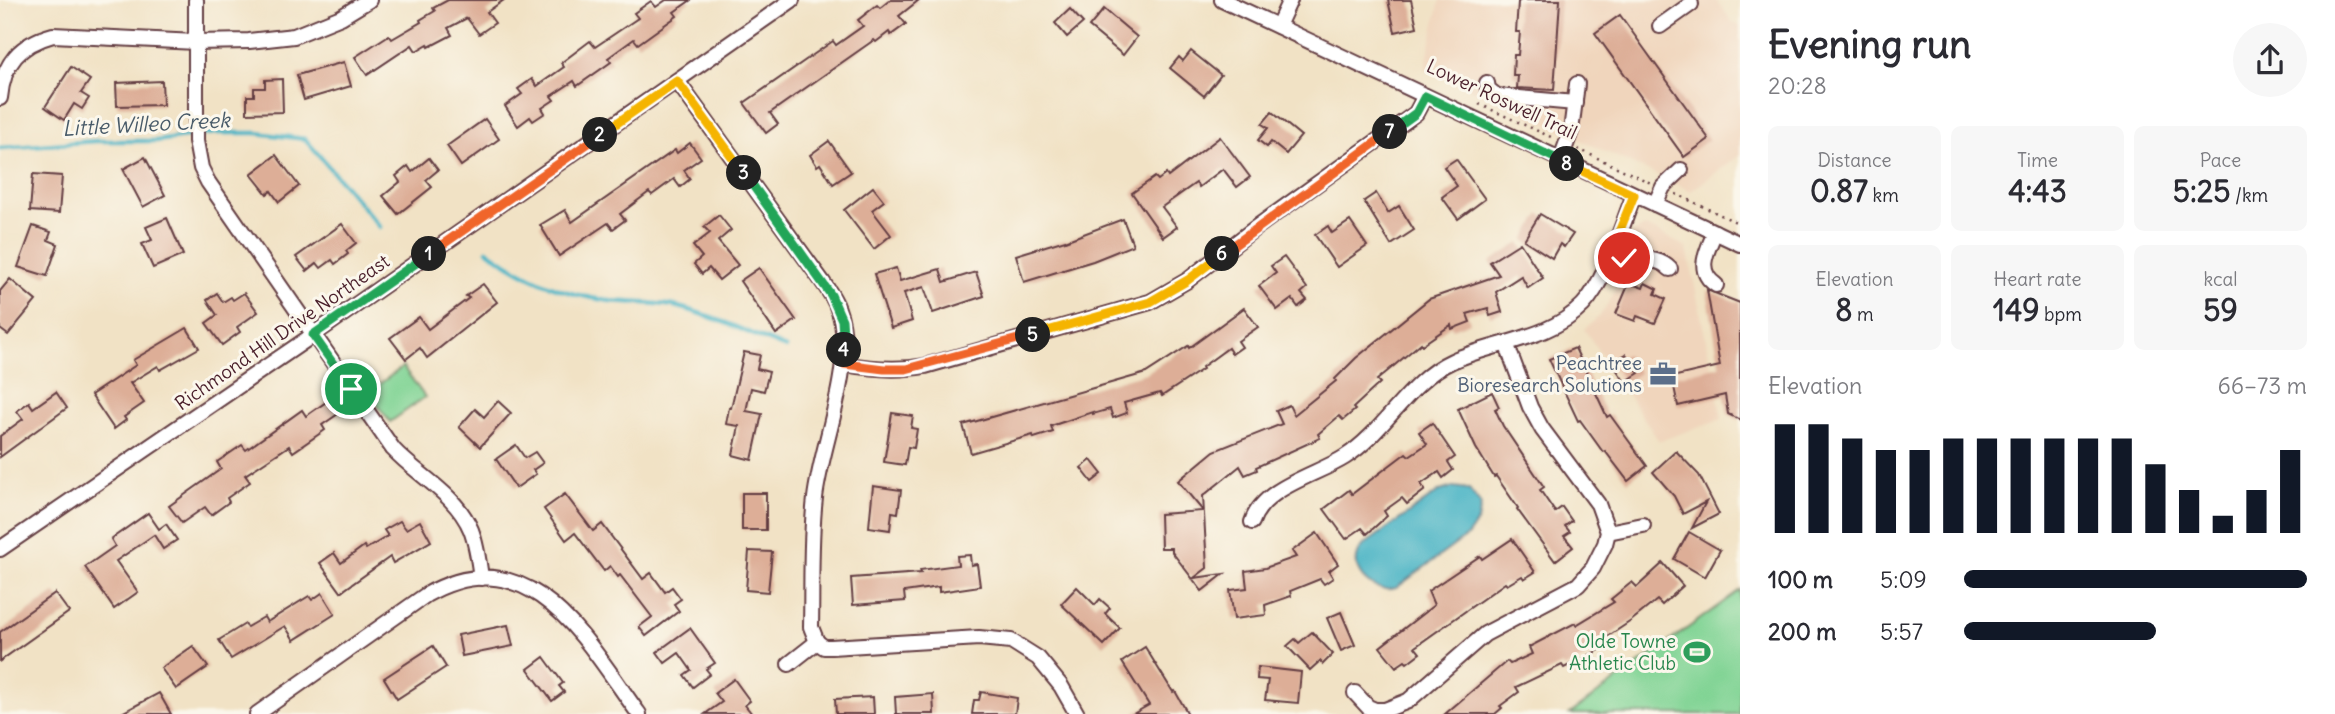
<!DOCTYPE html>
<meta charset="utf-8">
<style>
:root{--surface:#fff;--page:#f7f7f7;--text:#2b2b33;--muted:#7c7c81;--accent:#111827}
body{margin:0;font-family:Delius,sans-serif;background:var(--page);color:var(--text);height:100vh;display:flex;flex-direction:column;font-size:26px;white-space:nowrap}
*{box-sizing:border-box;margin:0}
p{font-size:23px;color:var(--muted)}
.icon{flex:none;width:38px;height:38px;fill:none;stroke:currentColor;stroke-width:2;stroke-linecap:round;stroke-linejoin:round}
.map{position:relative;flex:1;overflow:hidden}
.sheet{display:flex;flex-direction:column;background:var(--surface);width:595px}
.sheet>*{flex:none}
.pin{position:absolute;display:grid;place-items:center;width:60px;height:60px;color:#fff;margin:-30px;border:4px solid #fff;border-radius:50%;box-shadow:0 2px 7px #0007}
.km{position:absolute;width:35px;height:35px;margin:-18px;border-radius:50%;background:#222;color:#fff;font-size:19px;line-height:35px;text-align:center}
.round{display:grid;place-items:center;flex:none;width:74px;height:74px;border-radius:37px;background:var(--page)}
.headline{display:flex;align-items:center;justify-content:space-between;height:119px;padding:0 28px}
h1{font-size:38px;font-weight:700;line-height:52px}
.figures{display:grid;grid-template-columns:repeat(3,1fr);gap:10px;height:119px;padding:7px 28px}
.figures div{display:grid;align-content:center;border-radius:10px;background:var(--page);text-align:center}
.figures b{font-size:30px;font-weight:700}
.figures small{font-size:19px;font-weight:400}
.figures p{font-size:19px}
.chart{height:196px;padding:14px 28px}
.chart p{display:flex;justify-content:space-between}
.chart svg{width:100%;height:126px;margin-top:7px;stroke:var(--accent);stroke-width:6}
ul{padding:0 28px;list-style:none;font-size:23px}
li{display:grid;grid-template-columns:112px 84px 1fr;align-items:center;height:52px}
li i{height:18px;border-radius:9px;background:var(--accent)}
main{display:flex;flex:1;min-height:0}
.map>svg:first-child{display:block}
.built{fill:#f0d5bc}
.green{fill:#82d495;stroke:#667a60;stroke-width:2}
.water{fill:#48b4c5;stroke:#496a78;stroke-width:2}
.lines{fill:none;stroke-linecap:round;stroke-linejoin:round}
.stream{stroke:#48b4c5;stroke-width:4.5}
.building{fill:#ddae97}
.minor-casing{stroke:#633c42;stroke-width:18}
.path{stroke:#633c42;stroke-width:2.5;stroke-dasharray:2 5;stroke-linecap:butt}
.minor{stroke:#fff;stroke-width:14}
.split-1-casing{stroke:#fff;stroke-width:14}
.split-2-casing{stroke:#fff;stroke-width:14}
.split-3-casing{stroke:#fff;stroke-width:14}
.split-4-casing{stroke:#fff;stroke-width:14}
.split-5-casing{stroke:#fff;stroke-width:14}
.split-6-casing{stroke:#fff;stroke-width:14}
.split-7-casing{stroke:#fff;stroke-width:14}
.split-8-casing{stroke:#fff;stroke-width:14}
.split-9-casing{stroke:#fff;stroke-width:14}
.split-1{stroke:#22a559;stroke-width:9}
.split-2{stroke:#f0652b;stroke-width:9}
.split-3{stroke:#f5b400;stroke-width:9}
.split-4{stroke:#22a559;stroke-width:9}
.split-5{stroke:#f0652b;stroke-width:9}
.split-6{stroke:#f5b400;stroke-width:9}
.split-7{stroke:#f0652b;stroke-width:9}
.split-8{stroke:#22a559;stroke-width:9}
.split-9{stroke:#f5b400;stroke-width:9}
.labels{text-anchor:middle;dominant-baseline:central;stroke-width:6;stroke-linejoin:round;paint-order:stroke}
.street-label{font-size:19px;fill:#4a1f2b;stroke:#fbf7ec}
.service-label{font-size:19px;fill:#4e5e75;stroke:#fbf7ec;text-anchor:end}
.leisure-label{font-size:19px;fill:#27864d;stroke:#fbf7ec;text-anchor:end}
.water-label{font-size:21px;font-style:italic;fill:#495b69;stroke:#fbf7ec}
</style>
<main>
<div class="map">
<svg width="1740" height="714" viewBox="0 0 1740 714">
<rect width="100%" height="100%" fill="#fbf7ec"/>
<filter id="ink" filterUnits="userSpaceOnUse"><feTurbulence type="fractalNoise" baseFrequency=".0143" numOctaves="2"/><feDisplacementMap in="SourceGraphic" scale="14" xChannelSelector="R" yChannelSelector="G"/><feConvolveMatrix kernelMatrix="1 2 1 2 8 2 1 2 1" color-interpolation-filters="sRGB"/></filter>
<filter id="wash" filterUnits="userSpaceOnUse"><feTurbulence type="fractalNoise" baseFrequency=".00686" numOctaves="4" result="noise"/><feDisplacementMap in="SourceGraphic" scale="28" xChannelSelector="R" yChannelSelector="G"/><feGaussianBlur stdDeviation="1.57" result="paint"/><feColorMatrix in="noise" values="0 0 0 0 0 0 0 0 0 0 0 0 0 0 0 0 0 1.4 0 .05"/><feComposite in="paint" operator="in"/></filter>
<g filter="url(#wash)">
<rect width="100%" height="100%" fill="#f1e2c5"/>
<g class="built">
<polygon points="1440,0 1716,0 1733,23 1740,26 1740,155 1691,191 1425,68"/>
<polygon points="1645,227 1654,230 1687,248 1722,419 1659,441 1584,329 1600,316 1613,295 1633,233"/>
</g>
<g class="green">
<polygon points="403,367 425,397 390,422 368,392"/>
<polygon points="1740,590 1740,714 1570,714"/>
</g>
<path class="water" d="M 1453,487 L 1469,489 L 1481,505 L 1478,520 L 1468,535 L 1396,588 C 1371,596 1343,566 1364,545 L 1440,491 Z"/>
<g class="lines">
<g class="stream">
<polyline points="0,148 96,141 156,141 215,133 257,133 305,139 380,227"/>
<path d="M 487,250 C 525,278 563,295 610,301 C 632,303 653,302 674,306 C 713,315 750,334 786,348"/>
</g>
</g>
<g id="blocks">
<g class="building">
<polygon points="448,0 504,0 487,12 495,23 479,34 467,18 448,28 452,35 429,47 428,44 416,51 412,45 367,75 355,57 389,35 392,39 421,22 420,20 435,11 433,8"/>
<polygon points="666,0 691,0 674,12 677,16 638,44 634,39 608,58 611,62 577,86 574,81 551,96 554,100 542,108 545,113 533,121 530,117 518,126 505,106 522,94 518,89 532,79 537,86 564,67 561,63 590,41 595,47 638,18 634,13 651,1 656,7"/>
<polygon points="890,0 919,0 899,16 906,24 891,35 889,32 876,42 874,40 770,113 778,124 766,133 744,103 833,41 836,45 863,26 858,20 877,5 880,8"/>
<polygon points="1388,0 1411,0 1417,27 1395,32"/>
<polygon points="1521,0 1560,0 1554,90 1517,88 1518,76 1513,76 1514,55 1518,55 1520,32 1516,32 1518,2"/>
<polygon points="1070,9 1083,23 1067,37 1055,23"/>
<polygon points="1104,9 1137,37 1123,55 1089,27"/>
<polygon points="1620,15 1709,139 1684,157 1595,33"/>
<polygon points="1191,51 1221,75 1204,96 1170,68 1179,57 1183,61"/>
<polygon points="344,62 351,86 304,100 297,75"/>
<polygon points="71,67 90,80 81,93 89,98 82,109 74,104 64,120 45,107"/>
<polygon points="282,79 283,112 247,113 247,96 254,96 254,88 265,88 265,80"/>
<polygon points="162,81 163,105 117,106 116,83"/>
<polygon points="1272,112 1301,136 1286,154 1271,142 1267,147 1258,140 1268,128 1262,124"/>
<polygon points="485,119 499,139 461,166 447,146"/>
<polygon points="1220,137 1250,177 1237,187 1223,169 1199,187 1196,183 1162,207 1177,227 1163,237 1132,193 1155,177 1158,180 1166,174 1168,177"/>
<polygon points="829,141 851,172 833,184 820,164 817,166 810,155"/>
<polygon points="690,143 701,158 684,170 690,179 680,187 674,179 652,195 649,192 620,214 625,220 613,229 608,223 559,256 540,225 565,210 572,222 675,150 677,153"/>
<polygon points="276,155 299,186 279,202 271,191 267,194 251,174"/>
<polygon points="145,157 165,195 143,207 123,169"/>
<polygon points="429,158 438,170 426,180 432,187 398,214 383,196 400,182 396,176 408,166 412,172"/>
<polygon points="1456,159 1485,199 1458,219 1442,197 1457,186 1444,167"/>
<polygon points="33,174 62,176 59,213 30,211"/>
<polygon points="873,187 884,201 872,210 891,235 874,249 844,210"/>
<polygon points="1376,193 1388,213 1399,206 1414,230 1391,245 1364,201"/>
<polygon points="1540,214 1573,234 1564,247 1560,244 1552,258 1524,240"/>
<polygon points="719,215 731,230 718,241 738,265 719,280 709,268 702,274 694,264 702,257 693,246 710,233 704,227"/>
<polygon points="167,218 183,255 153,268 142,244 152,240 146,227"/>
<polygon points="1123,219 1133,245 1093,261 1024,282 1016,255 1065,240 1065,241"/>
<polygon points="1350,221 1367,246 1337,267 1315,235 1328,226 1332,233"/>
<polygon points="342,224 356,243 346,251 348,254 335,264 332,260 321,268 317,263 307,271 296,257"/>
<polygon points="33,226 51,232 48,240 58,244 47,276 18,267"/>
<polygon points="1520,243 1543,278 1528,288 1521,276 1496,292 1502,312 1490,316 1488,308 1467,314 1470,322 1452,329 1451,325 1422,345 1421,343 1377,380 1380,383 1353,408 1355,410 1343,420 1339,416 1318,434 1320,438 1256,467 1257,470 1245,475 1240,466 1203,496 1207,568 1194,578 1224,574 1202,591 1172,552 1172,548 1161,548 1160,514 1203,511 1178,481 1214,451 1282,424 1276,411 1289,405 1294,415 1336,381 1335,379 1356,358 1429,299 1499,275 1490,262"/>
<polygon points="1284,257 1307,288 1301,293 1307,300 1298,307 1292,299 1277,310 1259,286 1276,273 1271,266"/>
<polygon points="759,268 796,320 776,334 740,281"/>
<polygon points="896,268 900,281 940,269 944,282 976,272 984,296 933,313 924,287 904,293 912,321 891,328 874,274"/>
<polygon points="10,279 36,301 8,335 0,329 0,291"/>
<polygon points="1629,283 1643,288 1645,283 1657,289 1655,294 1666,299 1655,323 1637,316 1635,321 1616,314"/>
<polygon points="483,284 497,302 427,358 420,348 406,359 390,338 419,317 428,329 469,298 466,296"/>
<polygon points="1707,290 1740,303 1740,420 1728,414 1725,395 1678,406 1672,377 1720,366"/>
<polygon points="217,293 223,302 231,297 233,300 244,293 258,312 237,327 240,332 222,345 206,323 217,315 207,300"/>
<polygon points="1244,308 1258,327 1238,341 1242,347 1232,354 1228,348 1202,367 1203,369 1162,396 1160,393 1124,403 1127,413 1113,418 1110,409 1093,414 1093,412 1051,426 1053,432 1034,438 1033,435 971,453 963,425 1146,373 1188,346 1189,348"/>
<polygon points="187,328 199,348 160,370 158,366 130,383 144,403 124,417 126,420 114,429 91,395 136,365 133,360"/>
<polygon points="1575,348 1607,417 1610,415 1647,466 1628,481 1605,451 1603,452 1580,420 1578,421 1549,359"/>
<polygon points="744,352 760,355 757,369 769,372 764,391 751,388 746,411 762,414 752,460 733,455 739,426 726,424 729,408 731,408"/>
<polygon points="1626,354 1639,373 1625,382 1612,363"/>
<polygon points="56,392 67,408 0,457 0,436 23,419 17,411 29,402 33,408"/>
<polygon points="1492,392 1499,407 1495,409 1503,426 1544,487 1540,490 1555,512 1562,507 1572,521 1565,526 1570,532 1564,536 1573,547 1555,561 1517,509 1518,508 1496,476 1494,477 1476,448 1458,409"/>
<polygon points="329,400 338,414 322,425 325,430 293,452 289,446 245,475 250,482 227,498 229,502 211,515 205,507 182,523 169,506 221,469 217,462 242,445 246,450 302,410 306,416"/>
<polygon points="498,401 511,413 480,447 459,427 475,409 484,417"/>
<polygon points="892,413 913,416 911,428 917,429 914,448 908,447 905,465 884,462"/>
<polygon points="1432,423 1455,457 1448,462 1453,470 1443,478 1439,472 1421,484 1425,490 1407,504 1402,498 1384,511 1387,516 1367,534 1362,528 1346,539 1324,509 1349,490 1352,494 1406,453 1409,456 1427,444 1419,432"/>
<polygon points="516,445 525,458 535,452 543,463 533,470 536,474 516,488 496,459"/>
<polygon points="1676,451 1699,475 1719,514 1692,528 1706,502 1683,514 1674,496 1653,472"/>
<polygon points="1091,460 1102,474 1092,482 1081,468"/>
<polygon points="873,486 901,490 898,513 892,512 890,530 869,527"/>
<rect x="742" y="493" width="24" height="37"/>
<polygon points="565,494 593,531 602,524 643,579 651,573 665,592 672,587 681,599 674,604 679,611 646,636 639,627 652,617 620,575 618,577 610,566 604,571 575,533 566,540 544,509"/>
<polygon points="148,513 159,529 166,524 177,540 163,549 154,535 116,561 138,592 114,609 85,567 115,546 111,539"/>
<polygon points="400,521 406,529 420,521 431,541 393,563 390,557 341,592 320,563 334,553 341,563 364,546 366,549 388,536 384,530"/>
<polygon points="1689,532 1720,550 1705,577 1674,559"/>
<polygon points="1317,533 1338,564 1329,571 1333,578 1324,584 1320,579 1290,591 1291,596 1265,605 1266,615 1234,619 1230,590 1247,588 1245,571 1265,568 1296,557 1292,551"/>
<polygon points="1512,539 1535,572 1524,579 1522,576 1507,585 1505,583 1415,647 1420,653 1407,663 1405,661 1396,667 1380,647 1434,605 1428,591 1480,556 1482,559"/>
<polygon points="749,551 772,552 768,592 746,590"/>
<polygon points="970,555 971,565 977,564 980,586 939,592 939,587 904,592 905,601 853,605 851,578 921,573 920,570 958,565 957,556"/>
<polygon points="1663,563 1683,586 1662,605 1657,600 1631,621 1607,637 1611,644 1564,668 1562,665 1516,687 1519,692 1500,706 1502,708 1495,714 1445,714 1507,661 1510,664 1532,654 1529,647 1575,623 1576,625 1614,602 1611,599 1632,582 1637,587"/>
<polygon points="1077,587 1095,605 1100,599 1110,608 1105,614 1120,628 1104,645 1061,604"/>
<polygon points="55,593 69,612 0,661 0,632"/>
<polygon points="322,593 335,614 294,640 285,626 231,659 219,640 245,624 247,627 264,617 267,622 309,596 312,600"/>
<polygon points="1341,612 1355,645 1341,651 1327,618"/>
<polygon points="508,625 513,646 462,656 458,635"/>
<polygon points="690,628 715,663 706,669 710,674 693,687 684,675 691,670 679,653 665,663 657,652"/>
<polygon points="1312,632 1333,654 1323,664 1320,661 1310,670 1287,646 1295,639 1299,643"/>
<polygon points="193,646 208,667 176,689 161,668"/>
<polygon points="433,646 446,667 397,699 384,678"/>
<polygon points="1145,647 1173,692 1175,691 1188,714 1133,714 1149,705 1122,662"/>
<polygon points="544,657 563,683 559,686 564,692 552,701 528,669"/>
<polygon points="1258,667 1301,672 1298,703 1265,700 1268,680 1257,679"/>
<polygon points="734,679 750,701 745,705 752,714 705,714 722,702 715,693"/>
<polygon points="981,692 1017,698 1015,714 972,714 974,700 979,700"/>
<polygon points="159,693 171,714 120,714"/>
<polygon points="933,694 934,714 896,714 895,697"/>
<polygon points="873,697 874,714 836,714 835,699"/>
</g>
</g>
</g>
<g filter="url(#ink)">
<use href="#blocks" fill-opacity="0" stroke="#633c42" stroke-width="2"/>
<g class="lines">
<g class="minor-casing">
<g id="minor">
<path d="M 196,0 L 196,141 L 201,168 L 208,182 L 393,449 C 418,476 456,494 471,530 C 477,546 479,562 481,578"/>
<polyline points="1222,0 1740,244"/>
<polyline points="1278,26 1290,0"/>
<polyline points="1660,26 1691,4"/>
<path d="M 677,81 L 822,281 C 828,290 835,299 838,309 C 858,360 821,444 815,498 C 810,541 812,585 811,627 L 817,642"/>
<polyline points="1487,83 1488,89 1497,96 1575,103"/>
<path d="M 0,98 C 3,63 20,44 53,35 L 196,42 L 249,41 L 294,36 L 341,17 L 369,0"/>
<polyline points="1560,161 1571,131 1577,84"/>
<polyline points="1655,204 1663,187 1681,170"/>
<path d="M 1715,232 C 1707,251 1695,271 1716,285"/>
<path d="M 1611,252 C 1616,254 1621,258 1627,259 C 1643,261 1657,256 1670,269"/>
<path d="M 844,364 C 872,369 897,371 925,366 L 1150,302 L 1188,280 L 1254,229 L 1416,113 L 1425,96"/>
<path d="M 1252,522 C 1263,487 1317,475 1345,457 C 1386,431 1408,381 1452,361 C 1494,342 1549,340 1583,305 C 1606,281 1621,227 1634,195"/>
<polyline points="1608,532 1643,525"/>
<polyline points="0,549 313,335 792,0"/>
<polyline points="817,642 824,647 831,647 979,638 1011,641 1038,658 1061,686 1077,714"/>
<polyline points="789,664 817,642"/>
<polyline points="1355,693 1368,707 1375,710 1385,710 1408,701 1485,634 1578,585 1593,568 1605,544 1608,532 1598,504 1542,429 1530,407 1506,343"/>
<path d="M 257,714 L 426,595 C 532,535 587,643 639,714"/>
</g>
</g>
<g class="path">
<polyline points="1479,104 1553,138"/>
<polyline points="1578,149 1651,183"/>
<polyline points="1676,194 1740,224"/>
</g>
<use href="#minor" class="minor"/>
</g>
</g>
<g class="lines" filter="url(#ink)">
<g class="split-1-casing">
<polyline id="split-1" points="351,389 313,335 429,254"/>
</g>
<g class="split-2-casing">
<polyline id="split-2" points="429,254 600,135"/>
</g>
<g class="split-3-casing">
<polyline id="split-3" points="600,135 677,81 744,173"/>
</g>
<g class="split-4-casing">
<polyline id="split-4" points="744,173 831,295 842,320 844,350"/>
</g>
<g class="split-5-casing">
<polyline id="split-5" points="844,350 844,364 884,369 906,369 1033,335"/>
</g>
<g class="split-6-casing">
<polyline id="split-6" points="1033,335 1150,302 1188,280 1222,254"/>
</g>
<g class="split-7-casing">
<polyline id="split-7" points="1222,254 1390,132"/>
</g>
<g class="split-8-casing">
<polyline id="split-8" points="1390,132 1416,113 1425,96 1567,164"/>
</g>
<g class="split-9-casing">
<polyline id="split-9" points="1567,164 1634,195 1611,252 1624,258"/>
</g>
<use href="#split-1" class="split-1"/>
<use href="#split-2" class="split-2"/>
<use href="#split-3" class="split-3"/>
<use href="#split-4" class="split-4"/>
<use href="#split-5" class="split-5"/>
<use href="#split-6" class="split-6"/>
<use href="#split-7" class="split-7"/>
<use href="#split-8" class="split-8"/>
<use href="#split-9" class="split-9"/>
</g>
<defs>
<g id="office-bare" transform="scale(2.1)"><path d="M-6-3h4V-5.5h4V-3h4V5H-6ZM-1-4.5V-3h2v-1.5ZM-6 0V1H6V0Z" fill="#5c6f8a" stroke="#fbf7ec" stroke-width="2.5" paint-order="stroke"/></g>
<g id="stadium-bare" transform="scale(2.1)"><path d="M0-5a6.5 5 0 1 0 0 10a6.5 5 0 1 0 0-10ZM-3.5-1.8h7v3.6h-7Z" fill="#2e9e5b" stroke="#fbf7ec" stroke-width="2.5" paint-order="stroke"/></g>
</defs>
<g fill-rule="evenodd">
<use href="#office-bare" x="1663" y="374"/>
<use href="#stadium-bare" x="1697" y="652"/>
</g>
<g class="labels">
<g class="street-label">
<text transform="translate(1502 99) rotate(25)">Lower Roswell Trail</text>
<text transform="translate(282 332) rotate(-35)">Richmond Hill Drive Northeast</text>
</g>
<g class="service-label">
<text x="1642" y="363">Peachtree<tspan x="1642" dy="22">Bioresearch Solutions</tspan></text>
</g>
<g class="leisure-label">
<text x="1676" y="641">Olde Towne<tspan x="1676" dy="22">Athletic Club</tspan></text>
</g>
<g class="water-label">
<text transform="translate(146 124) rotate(-3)">Little Willeo Creek</text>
</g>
</g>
</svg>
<div class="pin" style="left:351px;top:389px;background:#1e9e55"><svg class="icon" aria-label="arrive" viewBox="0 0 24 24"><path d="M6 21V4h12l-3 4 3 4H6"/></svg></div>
<div class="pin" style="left:1624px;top:258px;background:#d93025"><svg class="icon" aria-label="check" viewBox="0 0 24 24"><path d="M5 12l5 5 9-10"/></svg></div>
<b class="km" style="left:429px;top:254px">1</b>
<b class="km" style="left:600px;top:135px">2</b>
<b class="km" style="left:744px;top:173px">3</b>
<b class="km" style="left:844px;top:350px">4</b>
<b class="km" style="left:1033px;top:335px">5</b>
<b class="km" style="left:1222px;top:254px">6</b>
<b class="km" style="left:1390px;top:132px">7</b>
<b class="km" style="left:1567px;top:164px">8</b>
</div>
<section class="sheet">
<div class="headline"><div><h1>Evening run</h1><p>20:28</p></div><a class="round"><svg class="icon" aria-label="share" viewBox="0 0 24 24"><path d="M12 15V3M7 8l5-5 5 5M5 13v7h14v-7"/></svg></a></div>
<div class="figures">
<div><p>Distance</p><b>0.87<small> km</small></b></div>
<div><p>Time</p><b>4:43</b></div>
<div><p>Pace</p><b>5:25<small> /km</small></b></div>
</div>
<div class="figures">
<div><p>Elevation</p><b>8<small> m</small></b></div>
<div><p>Heart rate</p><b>149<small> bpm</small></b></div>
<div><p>kcal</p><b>59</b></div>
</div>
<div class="chart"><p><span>Elevation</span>66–73 m</p>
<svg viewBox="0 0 160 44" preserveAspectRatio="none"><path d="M5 44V6M15 44V6M25 44V11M35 44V15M45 44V15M55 44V11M65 44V11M75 44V11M85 44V11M95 44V11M105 44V11M115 44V20M125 44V29M135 44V38M145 44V29M155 44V15"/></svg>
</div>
<ul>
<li><b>100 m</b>5:09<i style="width:100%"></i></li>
<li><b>200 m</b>5:57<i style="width:56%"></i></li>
</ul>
</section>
</main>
